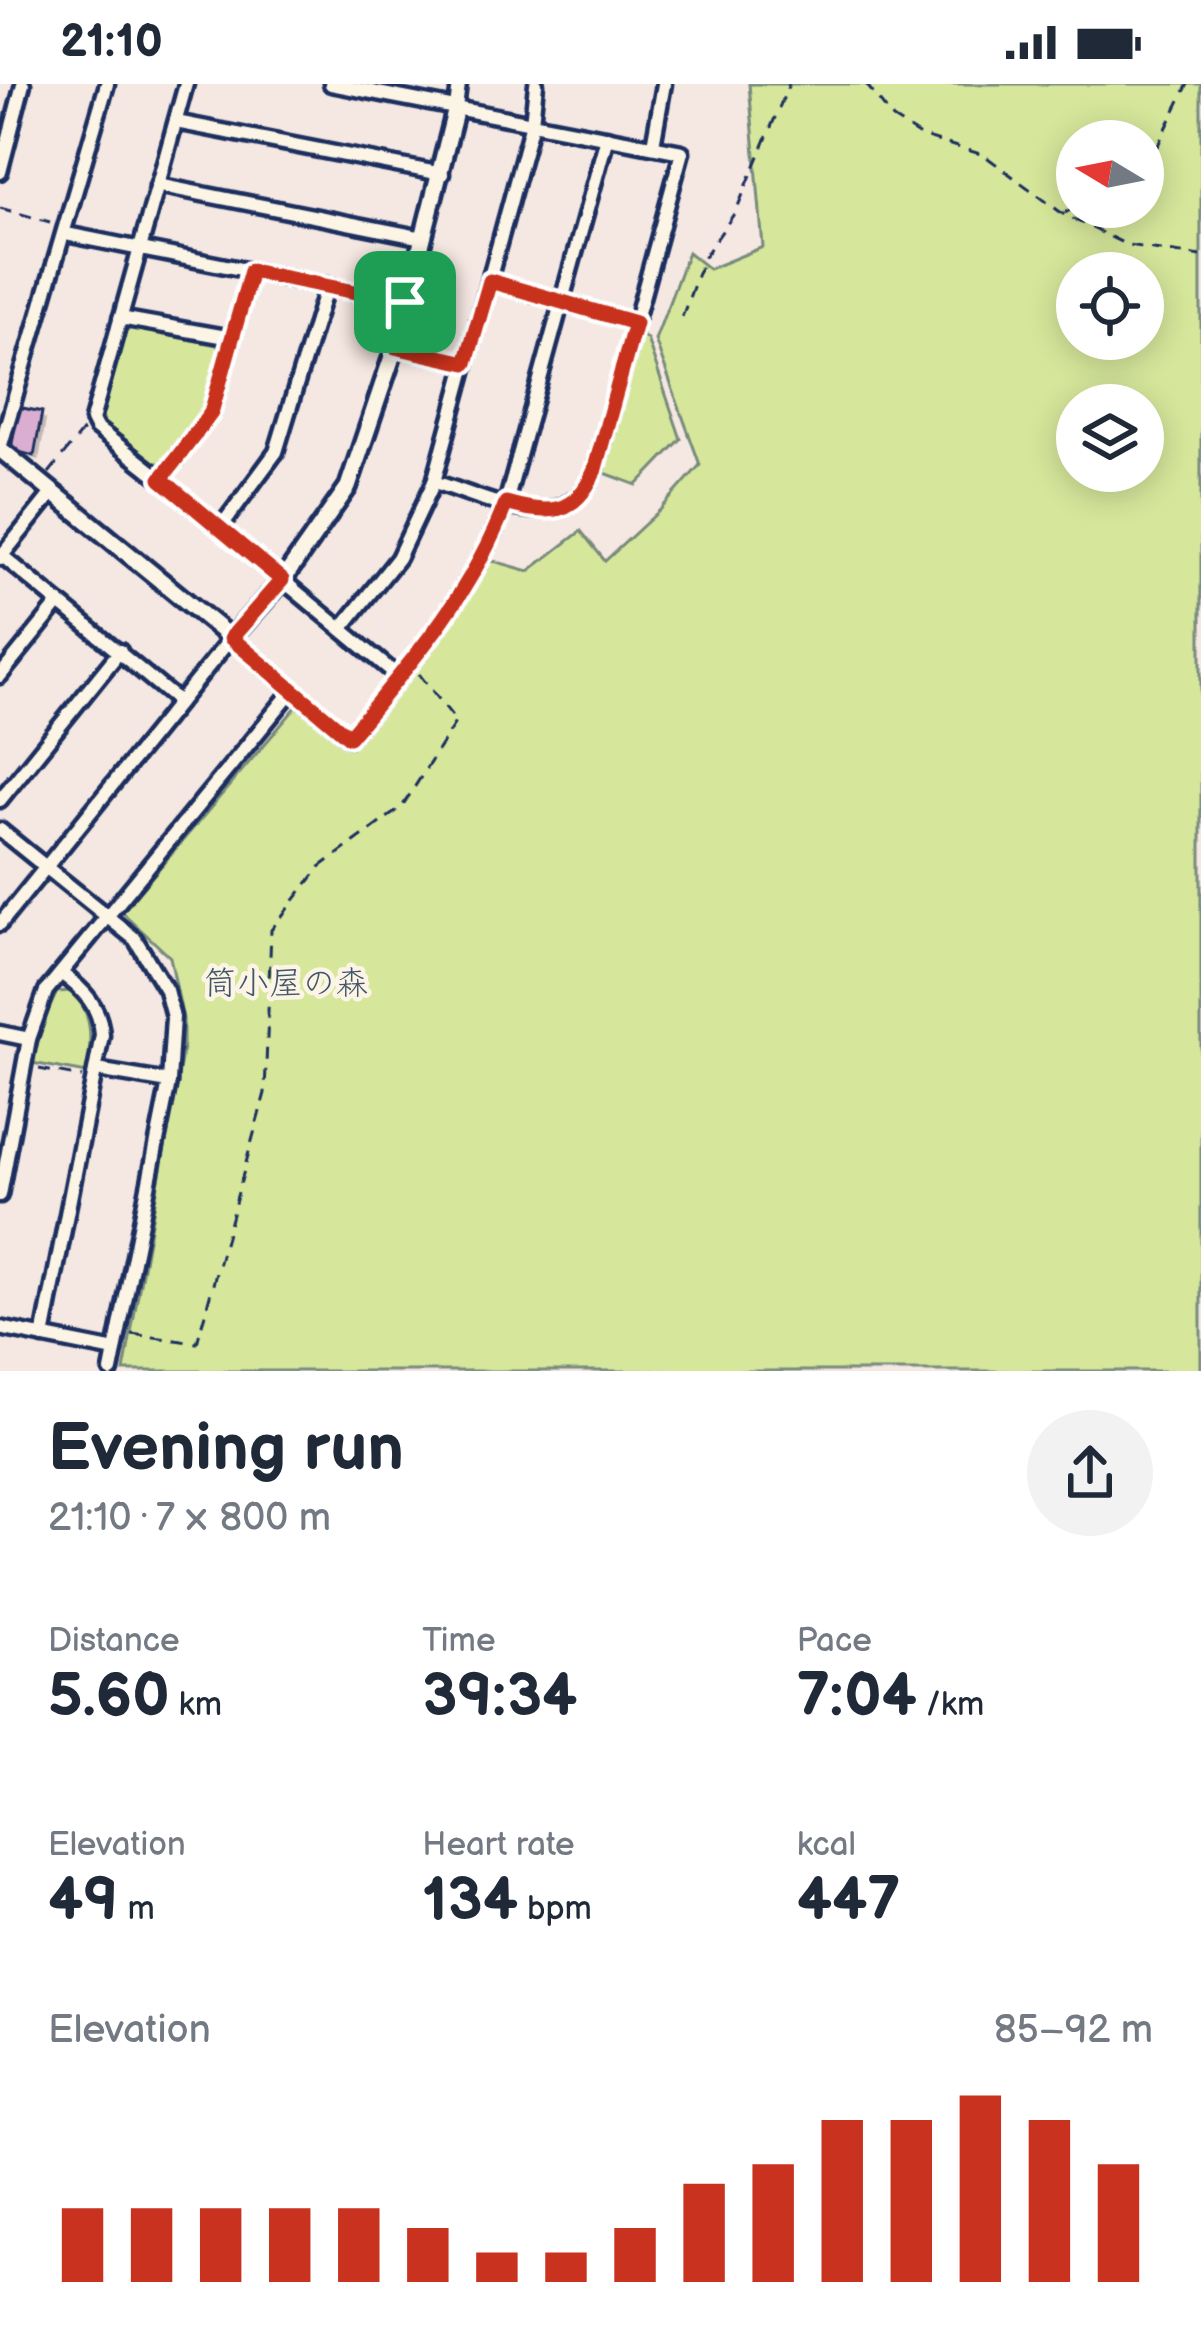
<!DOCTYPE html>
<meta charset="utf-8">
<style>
:root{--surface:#fff;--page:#f2f2f3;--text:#1f2937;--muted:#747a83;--accent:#c8321e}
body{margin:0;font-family:"Balsamiq Sans","Klee One",sans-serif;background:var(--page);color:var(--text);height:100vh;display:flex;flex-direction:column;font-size:45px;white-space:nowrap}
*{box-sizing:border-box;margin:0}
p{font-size:39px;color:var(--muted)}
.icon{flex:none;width:66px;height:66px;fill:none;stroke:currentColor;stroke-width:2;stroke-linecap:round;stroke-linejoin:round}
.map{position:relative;height:1287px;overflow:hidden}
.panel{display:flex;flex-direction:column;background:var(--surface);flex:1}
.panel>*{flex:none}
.needle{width:78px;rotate:280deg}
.fabs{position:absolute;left:1056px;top:36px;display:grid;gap:24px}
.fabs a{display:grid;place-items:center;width:108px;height:108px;border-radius:50%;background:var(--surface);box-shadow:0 6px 30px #0003;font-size:60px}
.pin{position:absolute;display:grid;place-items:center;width:102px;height:102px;color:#fff;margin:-51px;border-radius:24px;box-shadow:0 6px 18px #0006}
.round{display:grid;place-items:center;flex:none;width:126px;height:126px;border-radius:63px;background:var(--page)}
.head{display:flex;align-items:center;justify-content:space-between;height:204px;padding:0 48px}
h1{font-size:66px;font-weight:600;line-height:90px}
.stats{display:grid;grid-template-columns:repeat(3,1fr);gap:18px;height:204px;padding:12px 48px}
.stats div{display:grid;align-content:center}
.stats b{font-size:60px;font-weight:600}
.stats small{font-size:33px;font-weight:400}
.stats p{font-size:33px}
.chart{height:336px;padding:24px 48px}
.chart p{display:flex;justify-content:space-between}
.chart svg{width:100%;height:216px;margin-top:12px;stroke:var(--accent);stroke-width:6}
.status{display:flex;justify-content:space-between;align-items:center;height:84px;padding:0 60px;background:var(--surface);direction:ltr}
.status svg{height:33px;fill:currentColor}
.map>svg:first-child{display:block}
.green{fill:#d6e79b;stroke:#788b7c;stroke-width:3;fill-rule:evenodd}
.shadow{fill:#0003}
.building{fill:#dbaed1;stroke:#1b2f5e;stroke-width:3}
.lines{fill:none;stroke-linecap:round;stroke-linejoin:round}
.minor-casing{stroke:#1b2f5e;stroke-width:21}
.tertiary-casing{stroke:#1b2f5e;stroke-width:24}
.path{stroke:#1b2f5e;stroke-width:3;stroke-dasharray:12 9;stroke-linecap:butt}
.minor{stroke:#fcf5e5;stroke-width:12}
.tertiary{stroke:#fcf5e5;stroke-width:15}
.route-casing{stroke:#fff;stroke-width:24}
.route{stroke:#c8321e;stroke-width:15}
.labels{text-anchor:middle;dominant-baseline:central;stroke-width:9;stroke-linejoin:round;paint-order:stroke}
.park-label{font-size:33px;fill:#40546a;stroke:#fcf5e5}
</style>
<div class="status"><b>21:10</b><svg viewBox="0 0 49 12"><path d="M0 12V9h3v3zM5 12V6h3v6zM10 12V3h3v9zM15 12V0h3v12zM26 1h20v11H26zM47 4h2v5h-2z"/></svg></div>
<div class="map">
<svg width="1201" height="1287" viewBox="0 0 1201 1287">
<rect width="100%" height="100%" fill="#f5e7e1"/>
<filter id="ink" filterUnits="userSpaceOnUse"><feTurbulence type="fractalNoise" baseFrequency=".00833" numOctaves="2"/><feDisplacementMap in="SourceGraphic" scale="24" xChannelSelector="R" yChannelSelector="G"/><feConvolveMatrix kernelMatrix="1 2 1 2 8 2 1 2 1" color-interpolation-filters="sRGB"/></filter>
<g filter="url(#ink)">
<g class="green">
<path d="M 749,0 L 1201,0 L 1201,1287 L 124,1287 L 183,964 L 183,935 L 170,873 L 122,828 L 297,622 L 352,663 L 432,563 L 490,476 L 529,487 L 581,447 L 605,477 L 660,426 L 700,381 L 655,256 L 688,168 L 709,185 L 763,163 ZM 1077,57 L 1143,57 L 1143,123 L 1077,123 ZM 1077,189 L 1143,189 L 1143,255 L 1077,255 ZM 1077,321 L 1143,321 L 1143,387 L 1077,387 Z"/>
<polygon points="132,244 217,261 222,269 201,332 162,379 154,379 104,339 100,325 121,249"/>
<polygon points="640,251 647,255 681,355 637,401 602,388"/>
<path d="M 71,907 C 95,930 91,959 87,989 L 32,979 L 45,933 L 57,908 Z"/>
</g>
<polygon class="shadow" points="40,331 46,336 39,376 20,371 15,365"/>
<polygon class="building" points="18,323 42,328 34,372 11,366"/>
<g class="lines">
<g class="minor-casing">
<g id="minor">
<polyline points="186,0 92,336 96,344 161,395 211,329 251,187"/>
<path d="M 331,0 L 682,68 L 594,389 C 563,457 488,414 434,398 L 532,39 L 536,0"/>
<polyline points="456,24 459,0"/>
<polyline points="176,38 442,90"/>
<polyline points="653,61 664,0"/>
<polyline points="0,88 23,0"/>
<polyline points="157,101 423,154"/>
<polyline points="66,150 405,218"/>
<polyline points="490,197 635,239"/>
<polyline points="120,234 232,254"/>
<polyline points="395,264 466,279"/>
<polyline points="0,364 107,0"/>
<polyline points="161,395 399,593"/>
<polyline points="220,444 276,368 327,201"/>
<polyline points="0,470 179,618"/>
<polyline points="0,474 52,409"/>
<polyline points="342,544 398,474 434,398"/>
<polyline points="0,592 59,519"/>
<polyline points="0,716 120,567"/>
<polyline points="0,746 135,855 166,906 173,933 169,998 111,1287"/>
<path d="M 0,840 L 231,554 L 349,654 C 410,580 472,510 506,419 L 607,53"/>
<polyline points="0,949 29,955"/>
<polyline points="97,986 169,998"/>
<polyline points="0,1111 29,955 46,907 291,608"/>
<polyline points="0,1244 115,1267"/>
<path d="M 43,1253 L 102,951 C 100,922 84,906 62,890"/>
</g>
</g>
<g class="tertiary-casing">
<polyline id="tertiary" points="0,365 231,554 282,497 348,403 395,264 456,24"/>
</g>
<g class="path">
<polyline points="866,0 893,35 920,52 984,71 1063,130 1127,161 1201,172"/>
<polyline points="1143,81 1158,61 1188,0"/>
<polyline points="0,124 50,138"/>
<polyline points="1065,129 1077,122"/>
<polyline points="682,233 704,173 736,127 789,0"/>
<polyline points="49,389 84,345"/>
<polyline points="39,985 82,993"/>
<polyline points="132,1250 197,1259 265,1009 271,846 320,783 402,723 456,637 419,590"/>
</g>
<use href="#minor" class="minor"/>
<use href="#tertiary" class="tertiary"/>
</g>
</g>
<g class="lines" filter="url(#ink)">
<g class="route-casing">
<path id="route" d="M 251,187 L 405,218 L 395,263 L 466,279 L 490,197 L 635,239 L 594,388 C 575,432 548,431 506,419 C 472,510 410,580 349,653 L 231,554 L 282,496 L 161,395 L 211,329 Z"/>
</g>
<use href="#route" class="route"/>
</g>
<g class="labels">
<g class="park-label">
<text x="286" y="900">筒小屋の森</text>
</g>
</g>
</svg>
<div class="fabs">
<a><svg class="needle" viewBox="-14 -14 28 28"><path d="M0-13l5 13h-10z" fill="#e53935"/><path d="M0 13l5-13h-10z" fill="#747a83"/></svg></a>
<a><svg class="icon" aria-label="locate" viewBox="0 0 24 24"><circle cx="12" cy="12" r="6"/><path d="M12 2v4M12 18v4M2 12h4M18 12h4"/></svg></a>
<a><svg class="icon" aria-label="layers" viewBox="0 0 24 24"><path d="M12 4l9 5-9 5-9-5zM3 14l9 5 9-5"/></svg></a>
</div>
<div class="pin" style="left:405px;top:218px;background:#1e9e55"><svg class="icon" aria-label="arrive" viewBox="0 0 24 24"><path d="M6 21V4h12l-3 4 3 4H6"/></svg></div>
</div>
<section class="panel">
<div class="head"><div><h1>Evening run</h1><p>21:10 · 7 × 800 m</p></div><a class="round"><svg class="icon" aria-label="share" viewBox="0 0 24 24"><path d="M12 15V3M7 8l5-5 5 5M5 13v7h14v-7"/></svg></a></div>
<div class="stats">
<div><p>Distance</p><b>5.60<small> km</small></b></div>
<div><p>Time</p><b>39:34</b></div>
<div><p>Pace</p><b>7:04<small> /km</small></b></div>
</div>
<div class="stats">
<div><p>Elevation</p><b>49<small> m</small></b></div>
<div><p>Heart rate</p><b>134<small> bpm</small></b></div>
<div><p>kcal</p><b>447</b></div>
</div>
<div class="chart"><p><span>Elevation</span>85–92 m</p>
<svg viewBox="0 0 160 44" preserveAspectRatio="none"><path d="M5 44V29M15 44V29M25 44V29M35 44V29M45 44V29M55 44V33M65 44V38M75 44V38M85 44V33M95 44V24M105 44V20M115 44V11M125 44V11M135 44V6M145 44V11M155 44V20"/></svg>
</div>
</section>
